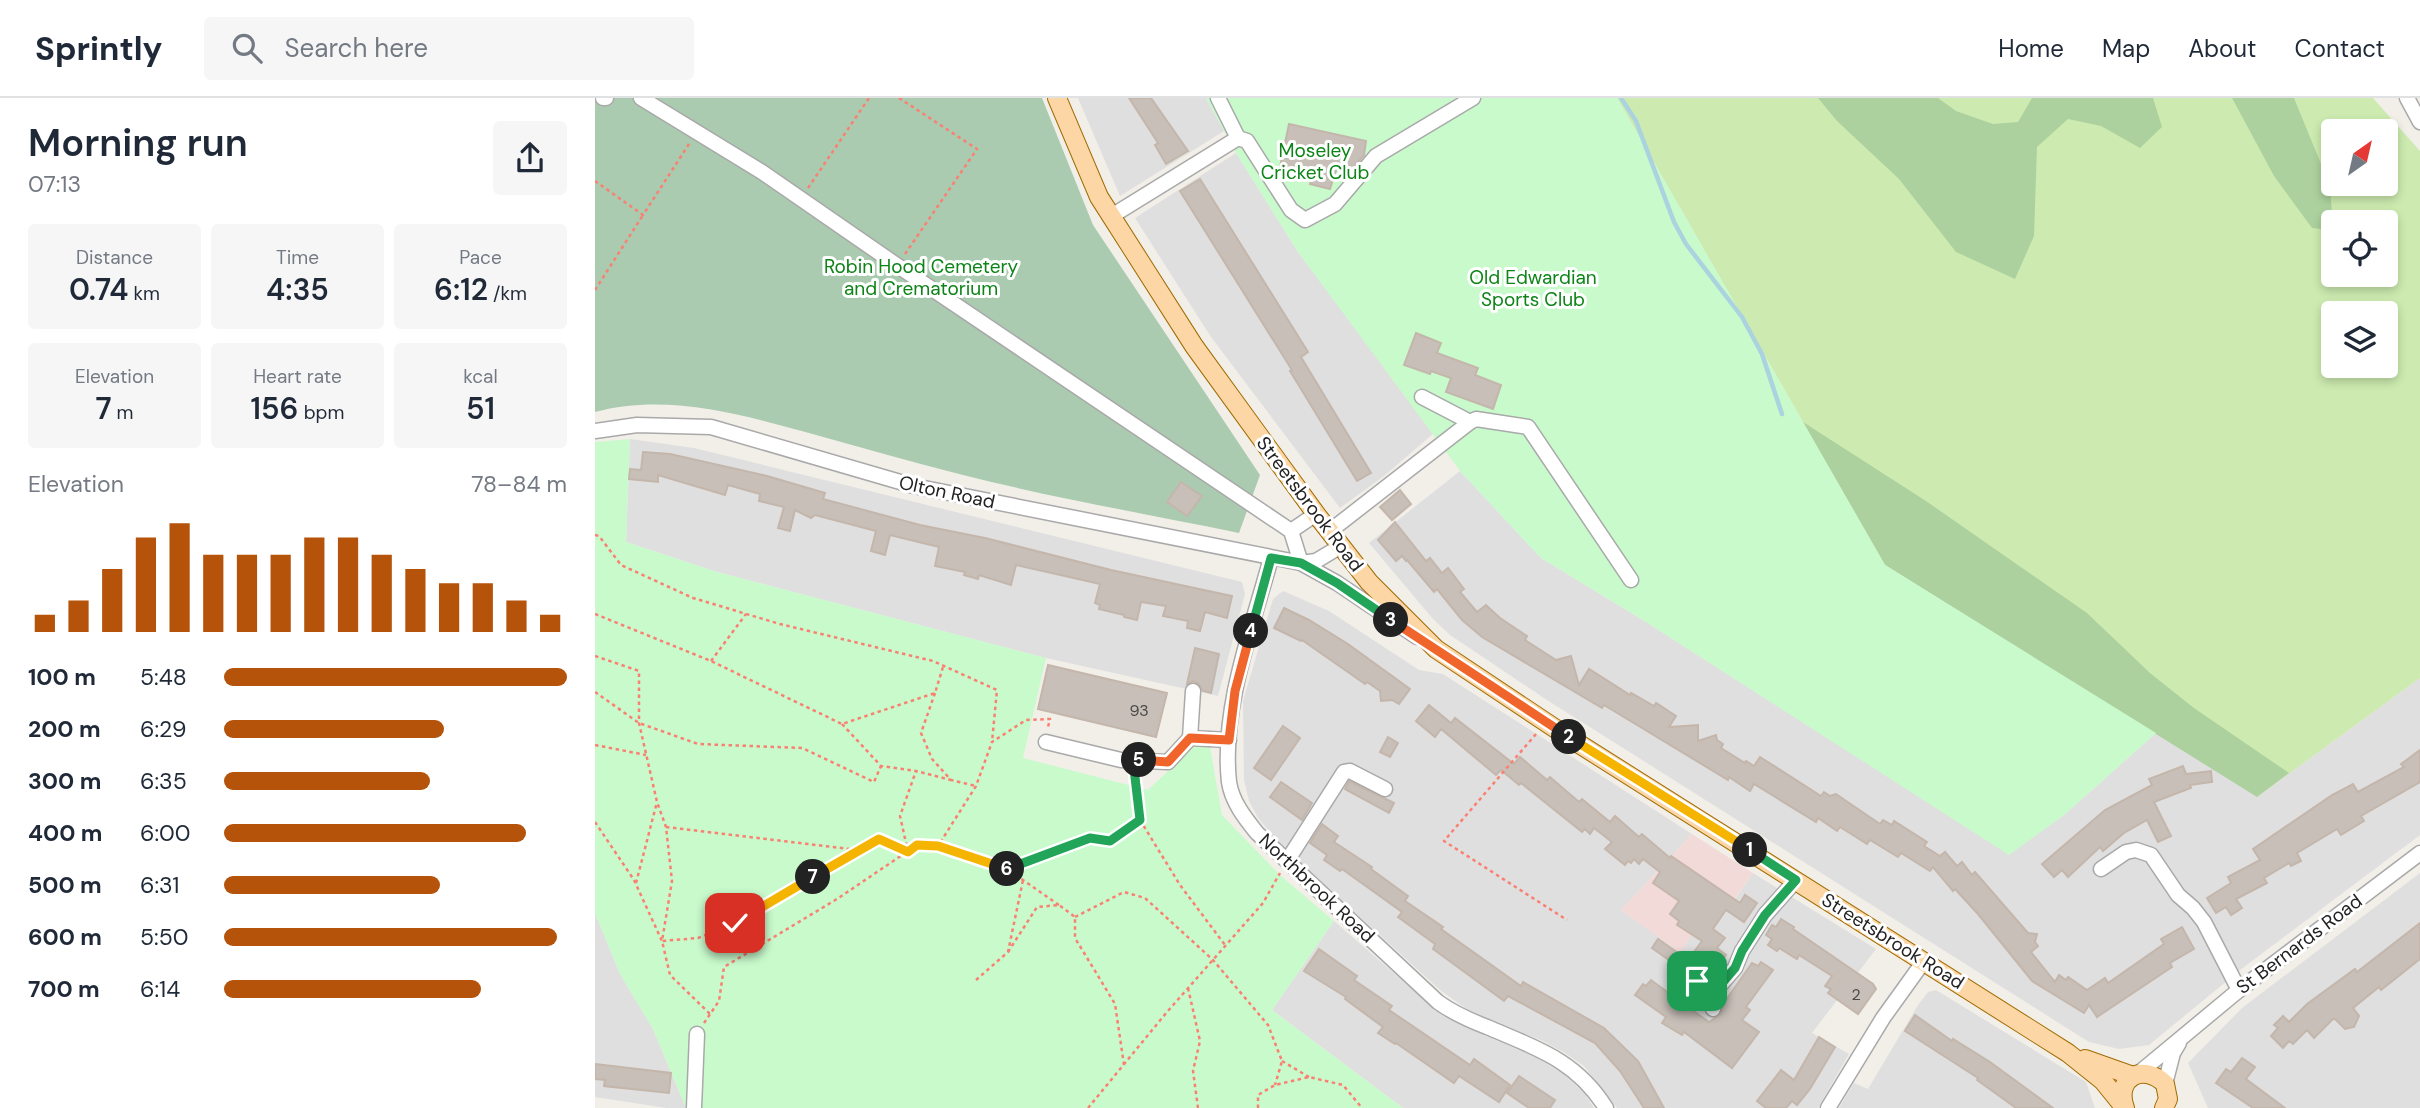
<!DOCTYPE html>
<meta charset="utf-8">
<style>
:root{--surface:#fff;--page:#f6f6f7;--text:#1f2937;--muted:#747a83;--line:#e0e1e3;--accent:#b45309}
body{margin:0;font-family:"DM Sans",sans-serif;background:var(--page);color:var(--text);height:100vh;display:flex;flex-direction:column;font-size:26px;white-space:nowrap}
*{box-sizing:border-box;margin:0}
p{font-size:23px;color:var(--muted)}
.icon{flex:none;width:38px;height:38px;fill:none;stroke:currentColor;stroke-width:2;stroke-linecap:round;stroke-linejoin:round}
.map{position:relative;flex:1;overflow:hidden}
.drawer{display:flex;flex-direction:column;background:var(--surface);width:595px}
.drawer>*{flex:none}
.needle{width:46px;rotate:34deg}
.fabs{position:absolute;left:1726px;top:21px;display:grid;gap:14px}
.fabs a{display:grid;place-items:center;width:77px;height:77px;border-radius:7px;background:var(--surface);box-shadow:0 4px 10px #0003;font-size:35px}
.pin{position:absolute;display:grid;place-items:center;width:60px;height:60px;color:#fff;margin:-30px;border-radius:14px;box-shadow:0 4px 10px #0006}
.km{position:absolute;width:35px;height:35px;margin:-18px;border-radius:50%;background:#222;color:#fff;font-size:19px;line-height:35px;text-align:center}
.round{display:grid;place-items:center;flex:none;width:74px;height:74px;border-radius:7px;background:var(--page)}
.headline{display:flex;align-items:center;justify-content:space-between;height:119px;padding:0 28px}
h1{font-size:38px;font-weight:600;line-height:52px}
.stats{display:grid;grid-template-columns:repeat(3,1fr);gap:10px;height:119px;padding:7px 28px}
.stats div{display:grid;align-content:center;border-radius:7px;background:var(--page);text-align:center}
.stats b{font-size:30px;font-weight:600}
.stats small{font-size:19px;font-weight:400}
.stats p{font-size:19px}
.chart{height:196px;padding:14px 28px}
.chart p{display:flex;justify-content:space-between}
.chart svg{width:100%;height:126px;margin-top:7px;stroke:var(--accent);stroke-width:6}
ul{padding:0 28px;list-style:none;font-size:23px}
li{display:grid;grid-template-columns:112px 84px 1fr;align-items:center;height:52px}
li i{height:18px;border-radius:9px;background:var(--accent)}
header{display:flex;align-items:center;gap:42px;box-sizing:border-box;height:98px;padding:0 35px;background:var(--surface);border-bottom:2px solid var(--line)}
header strong{font-size:33px}
nav{display:flex;gap:38px;margin-inline-start:auto;font-size:24px}
.search{width:490px;height:63px;background:var(--page);display:flex;align-items:center;gap:18px;box-sizing:border-box;padding:0 24px;border-radius:7px;color:var(--muted);font-size:26px}
main{display:flex;flex:1;min-height:0}
.map>svg:first-child{display:block}
.residential{fill:#e0dfdf}
.commercial{fill:#f2dad9}
.grass{fill:#cdebb0;fill-rule:evenodd}
.forest{fill:#add19e}
.cemetery{fill:#aacbaf}
.park{fill:#c8facc}
.lines{fill:none;stroke-linecap:round;stroke-linejoin:round}
.stream{stroke:#aad3df;stroke-width:4.5}
.building{fill:#c7bfb8;stroke:#c4b6ab;stroke-width:2}
.minor-casing{stroke:#a9a9a9;stroke-width:17}
.major-casing{stroke:#a06b00;stroke-width:20}
.path{stroke:#fa8072;stroke-width:2.5;stroke-dasharray:3.5 3.5;stroke-linecap:butt}
.minor{stroke:#fff;stroke-width:14}
.major{stroke:#fcd6a4;stroke-width:18}
.split-1-casing{stroke:#fff;stroke-width:14}
.split-2-casing{stroke:#fff;stroke-width:14}
.split-3-casing{stroke:#fff;stroke-width:14}
.split-4-casing{stroke:#fff;stroke-width:14}
.split-5-casing{stroke:#fff;stroke-width:14}
.split-6-casing{stroke:#fff;stroke-width:14}
.split-7-casing{stroke:#fff;stroke-width:14}
.split-8-casing{stroke:#fff;stroke-width:14}
.split-1{stroke:#22a559;stroke-width:9}
.split-2{stroke:#f5b400;stroke-width:9}
.split-3{stroke:#f0652b;stroke-width:9}
.split-4{stroke:#22a559;stroke-width:9}
.split-5{stroke:#f0652b;stroke-width:9}
.split-6{stroke:#22a559;stroke-width:9}
.split-7{stroke:#f5b400;stroke-width:9}
.split-8{stroke:#f5b400;stroke-width:9}
.labels{text-anchor:middle;dominant-baseline:central;stroke-width:6;stroke-linejoin:round;paint-order:stroke}
.number-label{font-size:16px;fill:#4b4948}
.park-label{font-size:19px;fill:#0c8416;stroke:#fff}
.street-label{font-size:19px;fill:#222;stroke:#fff}
</style>
<header>
<strong>Sprintly</strong>
<div class="search"><svg class="icon" aria-label="search" viewBox="0 0 24 24"><circle cx="10" cy="10" r="6"/><path d="M15 15l6 6"/></svg>Search here</div>
<nav><a>Home</a><a>Map</a><a>About</a><a>Contact</a></nav>
</header>
<main>
<section class="drawer">
<div class="headline"><div><h1>Morning run</h1><p>07:13</p></div><a class="round"><svg class="icon" aria-label="share" viewBox="0 0 24 24"><path d="M12 15V3M7 8l5-5 5 5M5 13v7h14v-7"/></svg></a></div>
<div class="stats">
<div><p>Distance</p><b>0.74<small> km</small></b></div>
<div><p>Time</p><b>4:35</b></div>
<div><p>Pace</p><b>6:12<small> /km</small></b></div>
</div>
<div class="stats">
<div><p>Elevation</p><b>7<small> m</small></b></div>
<div><p>Heart rate</p><b>156<small> bpm</small></b></div>
<div><p>kcal</p><b>51</b></div>
</div>
<div class="chart"><p><span>Elevation</span>78–84 m</p>
<svg viewBox="0 0 160 44" preserveAspectRatio="none"><path d="M5 44V38M15 44V33M25 44V22M35 44V11M45 44V6M55 44V17M65 44V17M75 44V17M85 44V11M95 44V11M105 44V17M115 44V22M125 44V27M135 44V27M145 44V33M155 44V38"/></svg>
</div>
<ul>
<li><b>100 m</b>5:48<i style="width:100%"></i></li>
<li><b>200 m</b>6:29<i style="width:64%"></i></li>
<li><b>300 m</b>6:35<i style="width:60%"></i></li>
<li><b>400 m</b>6:00<i style="width:88%"></i></li>
<li><b>500 m</b>6:31<i style="width:63%"></i></li>
<li><b>600 m</b>5:50<i style="width:97%"></i></li>
<li><b>700 m</b>6:14<i style="width:75%"></i></li>
</ul>
</section>
<div class="map">
<svg width="1825" height="1010" viewBox="0 0 1825 1010">
<rect width="100%" height="100%" fill="#f2efe9"/>
<g class="residential">
<polygon points="483,0 611,0 629,33 525,98"/>
<polygon points="641,55 703,154 839,335 789,378 745,410 616,239 540,120"/>
<polygon points="35,341 99,350 647,484 650,496 623,598 451,560 122,474 31,444"/>
<polygon points="865,373 946,460 1051,524 1414,756 1469,717 1561,635 1587,620 1662,699 1825,580 1825,737 1649,869 1554,947 1524,951 1494,944 952,602 855,537 838,521 774,445"/>
<polygon points="688,493 734,513 824,572 848,576 1097,736 1026,812 1085,854 1105,824 1118,833 1158,775 1281,851 1217,935 1254,956 1223,1010 1022,1010 989,968 970,955 948,943 873,912 845,892 685,746 663,720 654,703 649,682 648,603 678,501"/>
<polygon points="1825,775 1825,1010 1613,1010 1593,965 1647,910"/>
<polygon points="0,815 25,876 58,931 91,1010 71,1010 0,999"/>
<polygon points="739,823 847,917 866,927 947,962 969,976 990,996 999,1010 808,1010 677,912"/>
<polygon points="1341,892 1491,984 1500,1010 1244,1010 1259,985 1273,991 1323,907 1333,894"/>
</g>
<polygon class="commercial" points="1097,736 1158,775 1117,833 1105,824 1085,855 1026,812"/>
<path class="grass" d="M 1022,0 L 1778,0 L 1825,53 L 1825,580 L 1662,699 L 1587,620 L 1290,467 ZM 1738,33 L 1790,33 L 1790,86 L 1738,86 ZM 1738,124 L 1790,124 L 1790,177 L 1738,177 ZM 1738,215 L 1790,215 L 1790,268 L 1738,268 Z"/>
<g class="forest">
<polygon points="1223,0 1343,0 1361,13 1398,26 1423,24 1437,0 1558,0 1567,29 1545,50 1506,28 1473,21 1442,49 1439,138 1420,181 1361,154 1304,81 1242,23"/>
<polygon points="1637,0 1699,0 1735,88 1738,132 1717,130 1679,78"/>
<polygon points="1208,324 1331,403 1492,515 1555,575 1599,610 1694,675 1662,699 1290,467"/>
</g>
<path class="cemetery" d="M 0,0 L 447,0 L 498,127 L 665,377 L 644,435 C 552,416 459,400 368,377 C 317,364 265,349 214,335 C 145,316 71,295 0,314 Z"/>
<g class="park">
<polygon points="611,0 1022,0 1290,467 1561,635 1469,717 1414,757 1051,524 946,460 865,373 703,154 641,55"/>
<polygon points="35,341 31,444 122,474 451,560 428,660 553,692 598,649 615,649 627,717 686,778 739,823 677,912 808,1010 91,1010 58,931 25,876 0,815 0,344"/>
</g>
<g class="lines">
<polyline class="stream" points="1026,0 1041,23 1079,124 1091,146 1147,219 1167,256 1187,316"/>
</g>
<g class="building">
<polygon points="534,0 556,0 593,53 571,66 560,47 563,45"/>
<polygon points="694,26 771,43 769,57 759,69 749,68 748,74 741,72 735,91 715,86 718,77 685,69"/>
<polygon points="605,81 713,254 706,259 776,375 762,383 695,273 697,272 585,93"/>
<polygon points="821,235 846,245 842,255 883,270 880,277 906,287 898,311 851,294 856,280 836,273 835,276 809,267"/>
<polygon points="48,354 75,356 172,378 230,395 228,401 325,427 390,440 516,472 637,498 632,520 610,514 605,533 592,530 593,523 568,518 571,508 546,504 542,522 529,519 529,517 504,511 505,507 500,505 505,486 421,467 416,487 384,477 383,481 369,477 370,474 340,468 344,449 295,437 290,457 276,453 281,433 220,417 216,420 200,412 195,433 183,430 189,409 164,403 165,396 133,387 130,397 63,377 63,384 34,381 35,371 46,372"/>
<polygon points="586,384 607,398 592,418 572,404"/>
<polygon points="805,392 816,406 797,422 785,409"/>
<polygon points="800,424 831,463 835,460 847,475 853,470 869,491 865,494 882,514 891,507 905,520 932,538 930,542 961,562 976,558 984,587 994,571 1035,597 1036,595 1059,608 1061,605 1081,618 1074,629 1103,627 1103,643 1121,637 1122,642 1128,646 1126,650 1150,665 1151,663 1159,668 1165,659 1226,698 1229,694 1235,698 1241,696 1285,726 1288,722 1297,727 1299,723 1332,744 1329,748 1345,758 1350,754 1362,768 1367,764 1377,777 1380,774 1433,835 1442,836 1440,844 1443,848 1436,854 1460,884 1464,877 1471,882 1473,879 1492,892 1510,880 1513,885 1569,846 1566,841 1587,829 1599,851 1575,865 1577,869 1502,919 1494,907 1489,915 1437,883 1383,816 1360,791 1358,793 1338,769 1335,773 1306,755 1303,759 1275,742 1272,746 1245,729 1242,733 1223,720 1221,724 1159,686 1155,693 1134,679 1133,682 1009,607 1007,610 887,539 867,522 842,491 839,494 812,462 811,463 807,458 801,463 783,442"/>
<polygon points="689,510 714,522 753,546 815,591 804,606 797,602 786,603 785,593 772,584 770,586 707,542 706,543 679,530"/>
<polygon points="600,550 624,556 616,595 608,593 603,585 598,583 592,586"/>
<polygon points="453,567 572,595 561,639 443,611"/>
<polygon points="834,607 856,625 860,620 919,666 925,659 952,682 955,679 984,704 987,701 1015,724 1020,718 1044,739 1047,736 1075,760 1076,758 1145,805 1150,797 1162,805 1149,824 1131,812 1118,831 1130,840 1122,850 1131,857 1115,878 1093,864 1088,872 1057,850 1063,841 1093,862 1107,843 1082,827 1084,823 1075,816 1084,803 1058,785 1065,774 1048,761 1044,766 1039,761 1036,765 1033,763 1030,767 1010,751 1017,744 999,730 995,736 990,731 987,734 926,685 924,687 906,672 901,677 846,631 840,639 821,623"/>
<polygon points="688,628 705,640 676,682 659,670"/>
<polygon points="793,639 803,645 795,659 785,654"/>
<polygon points="1825,652 1825,684 1766,718 1769,723 1746,737 1742,731 1702,755 1706,763 1696,768 1694,765 1669,780 1672,785 1641,801 1647,810 1636,817 1631,809 1621,815 1612,800 1636,785 1633,779 1665,762 1658,751 1737,697 1758,686 1763,694 1809,669 1806,666"/>
<polygon points="1588,668 1591,676 1616,673 1617,684 1595,687 1596,690 1559,704 1576,738 1563,744 1552,722 1529,735 1508,753 1505,749 1473,779 1467,772 1459,779 1447,766 1510,712 1557,687 1554,681"/>
<polygon points="754,683 799,705 794,715 750,691"/>
<polygon points="686,684 717,705 707,722 675,699"/>
<polygon points="727,726 743,738 739,744 777,769 776,771 813,798 810,803 848,829 846,831 926,888 928,884 1009,930 1043,963 1069,1010 1049,1010 1025,973 1000,945 913,898 909,903 838,851 840,846 803,819 807,814 747,771 745,773 729,762 732,757 715,745"/>
<polygon points="1186,821 1199,829 1198,831 1278,886 1281,891 1263,916 1233,895 1236,891 1230,888 1237,878 1204,857 1202,861 1184,850 1182,853 1173,847 1177,841 1171,837 1177,827 1181,829"/>
<polygon points="1825,825 1825,861 1786,892 1784,889 1758,910 1764,918 1759,929 1750,931 1740,921 1738,921 1719,940 1712,932 1698,946 1694,943 1688,950 1676,938 1683,930 1679,927 1688,918 1694,924 1712,906 1760,871 1762,874"/>
<polygon points="724,851 762,878 759,882 797,908 794,912 875,967 879,961 915,987 904,1004 864,978 859,985 801,945 800,946 783,935 788,929 750,901 751,899 709,873"/>
<polygon points="1166,864 1178,872 1151,909 1155,912 1147,922 1164,934 1137,970 1089,934 1087,937 1067,925 1071,919 1040,897 1048,886 1051,888 1056,882 1079,899 1082,896 1096,907 1094,910 1114,924 1126,916 1129,905 1157,865 1163,868"/>
<polygon points="1320,917 1357,943 1358,941 1395,964 1458,1010 1421,1010 1382,982 1383,980 1310,933"/>
<polygon points="1224,939 1240,949 1215,991 1202,1007 1197,1003 1191,1010 1171,1010 1162,1003 1186,972 1199,982"/>
<polygon points="1647,960 1660,969 1651,981 1690,1010 1658,1010 1621,985 1631,971 1636,974"/>
<polygon points="0,966 76,975 74,995 9,988 10,982 0,981"/>
<polygon points="924,978 960,1002 955,1010 934,1010 912,995"/>
</g>
<g class="lines">
<g class="minor-casing">
<g id="minor">
<polyline points="8,0 11,0"/>
<polyline points="46,0 167,74 303,168 696,433 706,465 742,485 822,539"/>
<polyline points="623,0 643,40"/>
<polyline points="1812,0 1825,24"/>
<polyline points="515,119 643,40 652,43 696,112 710,122 740,106 781,58 878,0"/>
<polyline points="827,299 875,324"/>
<polyline points="0,333 42,327 116,329 319,388 706,465 721,463 746,448"/>
<polyline points="696,433 721,416"/>
<polyline points="735,433 875,324 881,321 933,329 1036,482"/>
<path d="M 676,460 C 657,530 626,611 634,684 C 637,704 650,720 662,735 L 843,904 C 858,915 874,922 892,929 C 941,950 981,962 1011,1010"/>
<polyline points="595,640 634,642"/>
<polyline points="451,644 526,662 573,664 595,640 598,593"/>
<polyline points="692,763 749,674 755,673 790,691"/>
<polyline points="1506,771 1531,754 1541,752 1556,757 1583,797 1598,810 1609,824 1644,892"/>
<polyline points="1102,882 1121,892 1140,870 1147,853 1170,817 1201,782"/>
<polyline points="1118,911 1121,892"/>
<polyline points="1544,975 1644,892 1825,755"/>
<polyline points="1570,986 1578,955 1584,945"/>
<polyline points="99,1010 102,936"/>
<polyline points="1233,1010 1288,920 1329,863"/>
</g>
</g>
<g class="major-casing">
<g id="major">
<polyline points="462,0 504,99 599,248 721,416 774,484 841,551 970,637 1473,955 1508,983 1529,1009"/>
<polyline points="1490,961 1538,978"/>
<path d="M 1530,1010 C 1519,980 1548,964 1570,986 L 1573,1001 L 1569,1010"/>
</g>
</g>
<g class="path">
<polyline points="304,0 382,51 310,156"/>
<polyline points="0,83 48,117 94,46"/>
<polyline points="213,90 274,0"/>
<polyline points="0,192 48,117"/>
<polyline points="0,437 4,438 26,467 98,500 185,526 338,563 402,592 397,644"/>
<polyline points="0,516 116,563 247,626 340,595 348,569"/>
<polyline points="0,558 44,573 44,625 62,704 71,729 77,783 67,843 103,840 140,825 284,741 313,754 305,718 321,673"/>
<polyline points="116,563 151,516"/>
<polyline points="0,594 44,625 103,646 207,650 279,684 286,668"/>
<polyline points="340,595 326,635 337,661 356,682 381,688"/>
<polyline points="247,626 286,668 321,673 356,682"/>
<polyline points="941,636 849,743 972,822"/>
<polyline points="0,647 51,657"/>
<polyline points="545,722 585,787 630,847"/>
<polyline points="0,724 39,782 67,843 75,877 115,916"/>
<polyline points="71,729 263,752"/>
<polyline points="343,748 414,772 495,740 515,743 545,722 540,675"/>
<polyline points="415,773 464,807"/>
<polyline points="41,785 62,704"/>
<polyline points="480,819 529,794 550,800 618,862 673,927 687,963 680,987"/>
<polyline points="413,854 442,809 464,807 480,819 480,840 520,906 529,967"/>
<polyline points="381,882 413,854 428,782"/>
<polyline points="593,890 605,943 598,973 603,1010"/>
<polyline points="109,925 124,903 129,869 242,801 322,747 343,748 381,688 397,644 431,622 455,621 453,629"/>
<polyline points="687,963 714,979"/>
<polyline points="493,1010 572,914 668,805 685,775"/>
<polyline points="663,1010 663,997 680,987 714,979 748,987 767,1010"/>
</g>
<use href="#minor" class="minor"/>
<use href="#major" class="major"/>
</g>
<g class="lines">
<g class="split-1-casing">
<polyline id="split-1" points="1102,883 1121,892 1140,870 1147,853 1170,817 1201,782 1155,752"/>
</g>
<g class="split-2-casing">
<polyline id="split-2" points="974,639 1155,752"/>
</g>
<g class="split-3-casing">
<polyline id="split-3" points="796,522 974,639"/>
</g>
<g class="split-4-casing">
<polyline id="split-4" points="656,533 676,460 706,465 742,485 796,522"/>
</g>
<g class="split-5-casing">
<polyline id="split-5" points="544,662 573,664 595,640 634,642 640,593 656,533"/>
</g>
<g class="split-6-casing">
<polyline id="split-6" points="412,771 495,740 515,743 545,722 538,662 544,662"/>
</g>
<g class="split-7-casing">
<polyline id="split-7" points="218,779 284,741 313,754 322,747 343,748 412,771"/>
</g>
<g class="split-8-casing">
<polyline id="split-8" points="140,825 218,779"/>
</g>
<use href="#split-1" class="split-1"/>
<use href="#split-2" class="split-2"/>
<use href="#split-3" class="split-3"/>
<use href="#split-4" class="split-4"/>
<use href="#split-5" class="split-5"/>
<use href="#split-6" class="split-6"/>
<use href="#split-7" class="split-7"/>
<use href="#split-8" class="split-8"/>
</g>
<g class="labels">
<g class="number-label">
<text x="544" y="612">93</text>
<text x="1261" y="896">2</text>
</g>
<g class="park-label">
<text x="720" y="52">Moseley<tspan x="720" dy="22">Cricket Club</tspan></text>
<text x="326" y="168">Robin Hood Cemetery<tspan x="326" dy="22">and Crematorium</tspan></text>
<text x="938" y="179">Old Edwardian<tspan x="938" dy="22">Sports Club</tspan></text>
</g>
<g class="street-label">
<text transform="translate(352 394) rotate(12)">Olton Road</text>
<text transform="translate(715 406) rotate(53)">Streetsbrook Road</text>
<text transform="translate(722 790) rotate(43)">Northbrook Road</text>
<text transform="translate(1298 843) rotate(32)">Streetsbrook Road</text>
<text transform="translate(1704 846) rotate(-37)">St Bernards Road</text>
</g>
</g>
</svg>
<div class="fabs">
<a><svg class="needle" viewBox="-14 -14 28 28"><path d="M0-13l5 13h-10z" fill="#e53935"/><path d="M0 13l5-13h-10z" fill="#747a83"/></svg></a>
<a><svg class="icon" aria-label="locate" viewBox="0 0 24 24"><circle cx="12" cy="12" r="6"/><path d="M12 2v4M12 18v4M2 12h4M18 12h4"/></svg></a>
<a><svg class="icon" aria-label="layers" viewBox="0 0 24 24"><path d="M12 4l9 5-9 5-9-5zM3 14l9 5 9-5"/></svg></a>
</div>
<div class="pin" style="left:1102px;top:883px;background:#1e9e55"><svg class="icon" aria-label="arrive" viewBox="0 0 24 24"><path d="M6 21V4h12l-3 4 3 4H6"/></svg></div>
<div class="pin" style="left:140px;top:825px;background:#d93025"><svg class="icon" aria-label="check" viewBox="0 0 24 24"><path d="M5 12l5 5 9-10"/></svg></div>
<b class="km" style="left:1155px;top:752px">1</b>
<b class="km" style="left:974px;top:639px">2</b>
<b class="km" style="left:796px;top:522px">3</b>
<b class="km" style="left:656px;top:533px">4</b>
<b class="km" style="left:544px;top:662px">5</b>
<b class="km" style="left:412px;top:771px">6</b>
<b class="km" style="left:218px;top:779px">7</b>
</div>
</main>
